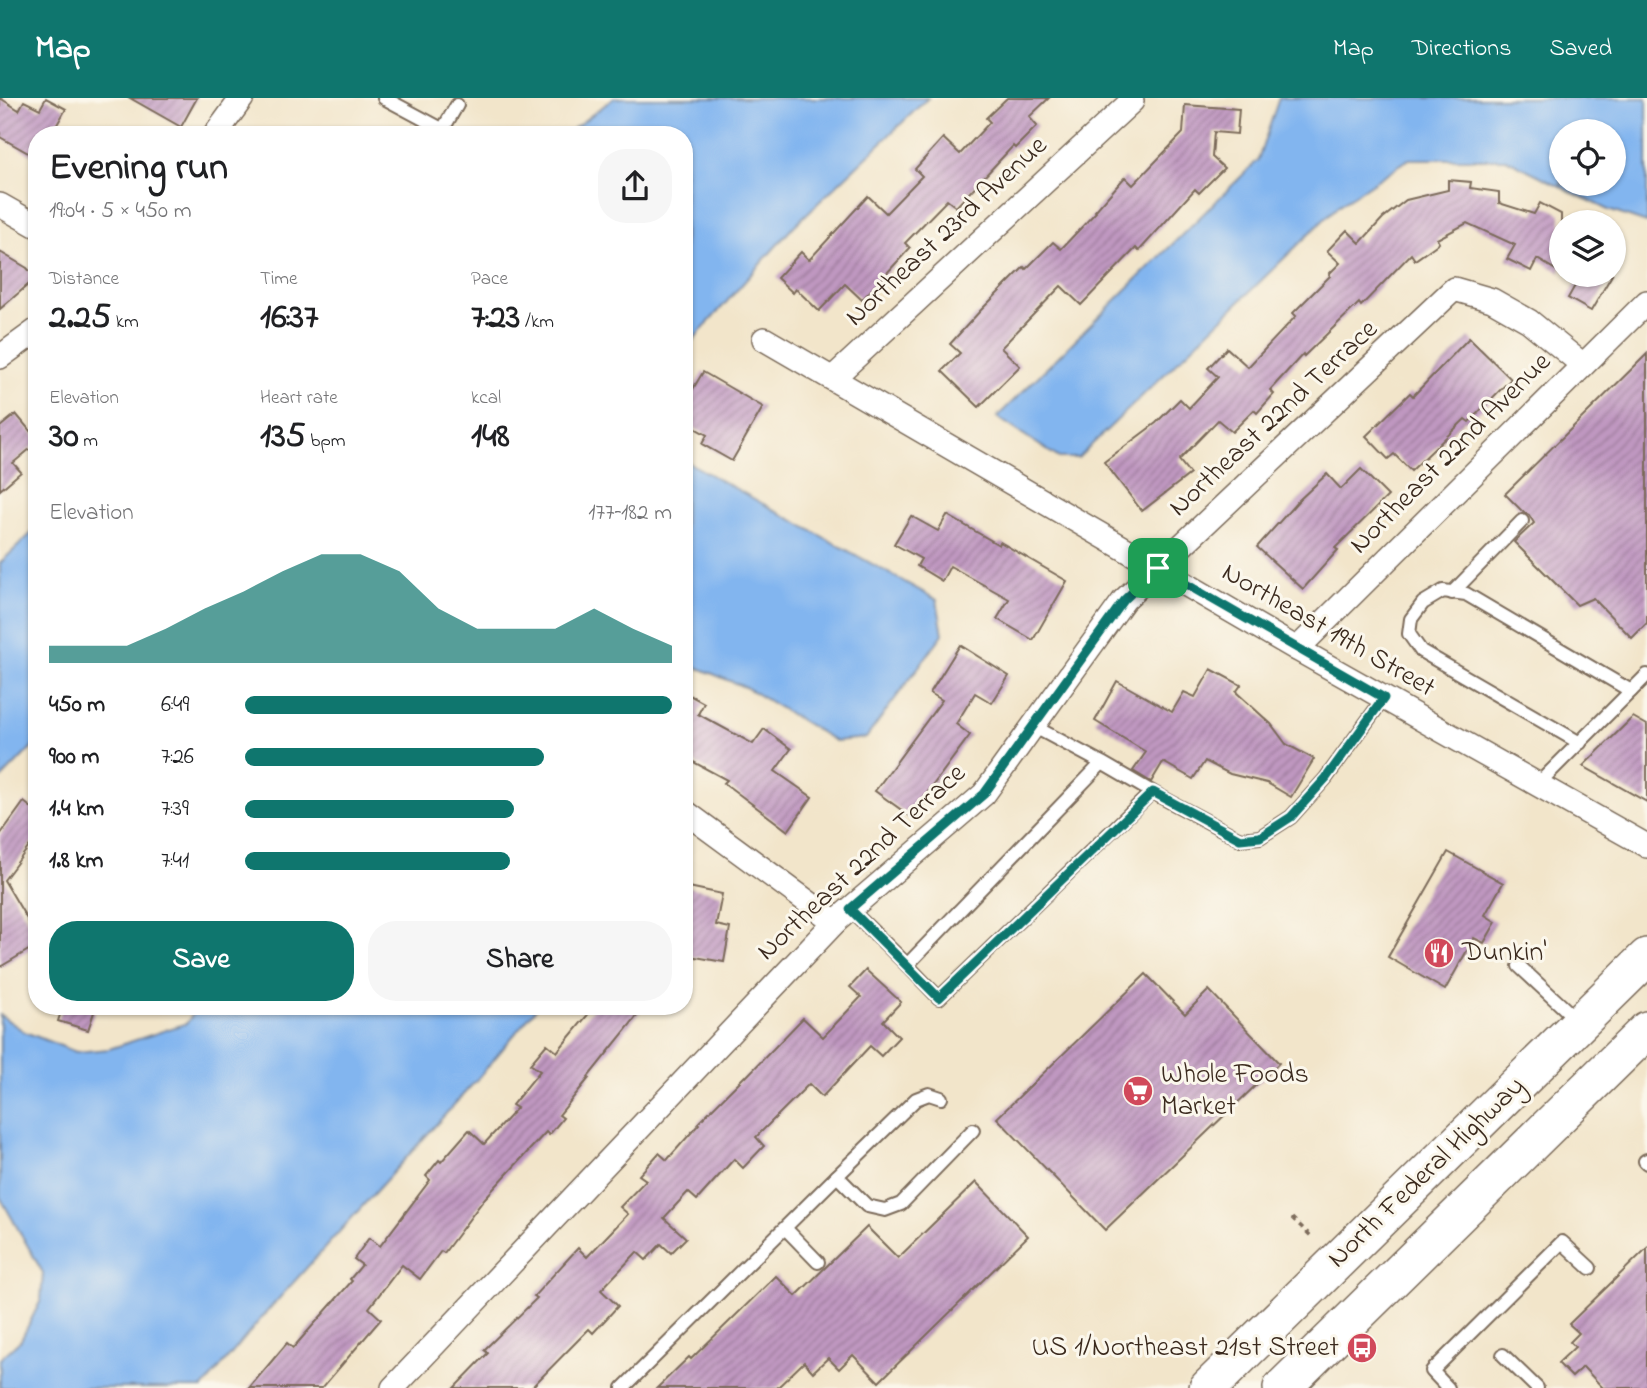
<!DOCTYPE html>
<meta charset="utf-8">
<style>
:root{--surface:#fff;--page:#f6f6f6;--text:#202124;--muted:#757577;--accent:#0f766e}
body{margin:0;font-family:"Indie Flower",sans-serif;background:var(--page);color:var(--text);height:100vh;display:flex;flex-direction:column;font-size:26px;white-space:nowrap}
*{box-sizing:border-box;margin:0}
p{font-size:23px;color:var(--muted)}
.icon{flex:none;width:38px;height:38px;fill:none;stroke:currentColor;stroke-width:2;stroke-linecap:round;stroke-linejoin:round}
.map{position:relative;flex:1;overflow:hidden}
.panel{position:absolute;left:28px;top:28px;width:665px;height:889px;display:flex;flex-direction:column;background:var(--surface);border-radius:28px;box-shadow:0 2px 5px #0004}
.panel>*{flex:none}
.fabs{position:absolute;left:1549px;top:21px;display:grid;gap:14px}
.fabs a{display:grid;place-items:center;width:77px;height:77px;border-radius:50%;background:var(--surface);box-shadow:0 2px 5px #0004;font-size:35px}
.pin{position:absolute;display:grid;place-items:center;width:60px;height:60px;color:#fff;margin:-30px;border-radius:14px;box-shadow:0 4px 10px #0006}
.round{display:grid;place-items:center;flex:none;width:74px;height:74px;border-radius:28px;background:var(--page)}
.headline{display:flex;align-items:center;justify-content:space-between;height:119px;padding:0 21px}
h1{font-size:38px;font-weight:700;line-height:52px}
.figures{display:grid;grid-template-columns:repeat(3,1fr);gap:10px;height:119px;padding:7px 21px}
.figures div{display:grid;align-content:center}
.figures b{font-size:35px;font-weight:700}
.figures small{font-size:19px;font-weight:400}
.figures p{font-size:19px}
.chart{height:196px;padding:14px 21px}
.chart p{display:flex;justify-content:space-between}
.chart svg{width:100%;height:126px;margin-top:7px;fill:var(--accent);opacity:.7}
.primary-button{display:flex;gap:14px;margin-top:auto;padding:14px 21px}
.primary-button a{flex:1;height:80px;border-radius:28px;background:var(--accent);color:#fff;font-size:28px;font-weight:700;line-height:80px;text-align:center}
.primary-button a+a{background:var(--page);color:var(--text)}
ul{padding:0 21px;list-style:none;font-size:23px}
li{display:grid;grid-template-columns:112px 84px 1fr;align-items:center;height:52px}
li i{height:18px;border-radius:9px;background:var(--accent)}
header{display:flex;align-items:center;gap:42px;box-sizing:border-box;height:98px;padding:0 35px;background:var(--accent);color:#fff}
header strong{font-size:33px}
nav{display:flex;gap:38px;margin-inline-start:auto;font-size:24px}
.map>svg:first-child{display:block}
.water{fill:#82b5ef;stroke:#5e7086;stroke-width:2;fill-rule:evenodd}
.building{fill:url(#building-hatch)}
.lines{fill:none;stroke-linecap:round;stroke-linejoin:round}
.lane-casing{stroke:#7b6b5a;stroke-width:16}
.street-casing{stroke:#7b6b5a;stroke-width:26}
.primary-casing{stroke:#7b6b5a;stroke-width:40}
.path{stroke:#7b6b5a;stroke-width:3.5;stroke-dasharray:5 5;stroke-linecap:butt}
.lane{stroke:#fff;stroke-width:12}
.street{stroke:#fff;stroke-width:23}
.primary{stroke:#fff;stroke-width:37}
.route-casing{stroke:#fff;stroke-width:14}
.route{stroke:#0f766e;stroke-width:9}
.labels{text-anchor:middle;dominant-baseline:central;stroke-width:6;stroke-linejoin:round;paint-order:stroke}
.street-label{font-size:28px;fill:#3b2a1e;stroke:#fbf7ec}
.poi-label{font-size:28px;fill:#3b2a1e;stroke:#fbf7ec;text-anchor:start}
</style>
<header>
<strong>Map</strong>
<nav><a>Map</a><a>Directions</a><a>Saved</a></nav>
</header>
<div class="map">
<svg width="1647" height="1290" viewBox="0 0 1647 1290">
<defs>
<pattern id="building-hatch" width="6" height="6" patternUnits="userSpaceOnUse" patternTransform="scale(1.75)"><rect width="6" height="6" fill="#c098c1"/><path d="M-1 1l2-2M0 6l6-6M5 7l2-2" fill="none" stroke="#9d7c9c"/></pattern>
</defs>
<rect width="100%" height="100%" fill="#fbf7ec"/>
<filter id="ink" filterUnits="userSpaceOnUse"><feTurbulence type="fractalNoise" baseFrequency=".0143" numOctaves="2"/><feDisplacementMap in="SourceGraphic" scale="14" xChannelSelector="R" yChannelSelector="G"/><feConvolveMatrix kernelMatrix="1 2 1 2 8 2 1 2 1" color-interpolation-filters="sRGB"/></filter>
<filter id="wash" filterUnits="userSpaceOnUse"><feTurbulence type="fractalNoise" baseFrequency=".00686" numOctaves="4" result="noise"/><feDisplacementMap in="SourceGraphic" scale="28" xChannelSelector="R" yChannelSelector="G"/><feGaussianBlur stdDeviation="1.57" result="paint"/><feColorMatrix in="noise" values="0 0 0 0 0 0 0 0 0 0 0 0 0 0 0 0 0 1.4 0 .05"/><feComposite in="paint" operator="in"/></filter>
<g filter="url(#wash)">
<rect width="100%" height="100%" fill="#f2e5ca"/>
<g class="water">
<polygon points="614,0 928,0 793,129 684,252 684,37 565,37"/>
<path d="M 1279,0 L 1647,0 L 1647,125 L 1608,112 L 1506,61 L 1409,61 L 1339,107 L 1078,360 L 1059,360 L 997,319 L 1258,62 ZM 1614,33 L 1614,86 L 1561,86 L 1561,33 Z"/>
<polygon points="684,362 937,502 943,536 866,640 835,643 747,590 684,564"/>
<polygon points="37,430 37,644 0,682 0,465"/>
<polygon points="198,908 538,908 480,978 264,1217 203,1290 0,1290 0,1261 21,1242 41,1202 43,1175 0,1099 0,917 25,934 76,954 109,951 187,925"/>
</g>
<g id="blocks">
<g class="building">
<polygon points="0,0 19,12 24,3 40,11 46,0 66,11 51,37 37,37 37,60 0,39"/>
<polygon points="130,0 197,0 181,29"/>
<polygon points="1007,0 1049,0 1029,19 1037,28 1015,50 1013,48 956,109 947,102 905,145 910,150 862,202 845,186 819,213 796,191 793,195 777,180 801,154 809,162 868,98 886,115 922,78 915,71 943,40 960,56 990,24 986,20"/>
<polygon points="1185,7 1239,11 1237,36 1214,34 1212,59 1224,70 1199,95 1195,91 1139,153 1136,150 1081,207 1061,188 1001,250 1020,268 979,309 942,273 960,255 950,246 981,212 1024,169 1026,171 1053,144 1061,151 1096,114 1095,113 1125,79 1133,87 1183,35"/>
<polygon points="1448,82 1471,84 1470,90 1499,94 1499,105 1534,116 1540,105 1561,116 1561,175 1537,161 1531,173 1507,161 1515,147 1467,125 1437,141 1439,145 1415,162 1411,156 1361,208 1359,205 1304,258 1303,256 1270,292 1274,296 1257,315 1254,312 1232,334 1218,322 1179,362 1190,376 1142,413 1104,364 1156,325 1180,301 1189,310 1218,279 1208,270 1227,250 1248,269 1296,218 1293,215 1330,178 1329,176 1340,165 1327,153 1347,132 1360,145 1383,120 1406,102 1448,92"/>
<polygon points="0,154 27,170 36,180 0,211"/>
<polygon points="1581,177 1612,177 1591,213 1568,200"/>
<polygon points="1469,240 1511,281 1469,324 1465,321 1411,373 1394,356 1388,361 1366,338 1410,295 1413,298"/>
<polygon points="1647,256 1647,525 1632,540 1593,500 1577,507 1514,444 1534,425 1529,417 1523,414 1505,396"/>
<polygon points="703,274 763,309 732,363 702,346 707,337 684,324 684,306"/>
<polygon points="16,316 37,341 37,345 13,365 21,374 0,392 0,329"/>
<polygon points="1361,371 1388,398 1335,450 1338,452 1303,491 1257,449 1298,403 1327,376 1341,391"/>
<polygon points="947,417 999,447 1000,444 1067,483 1033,542 997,521 1009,501 950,468 942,483 917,468 921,461 894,446 911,418 938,433"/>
<polygon points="960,547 1009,578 992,605 975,595 956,626 970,637 910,718 875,693 942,602 930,595"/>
<polygon points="1211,571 1241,587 1236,594 1271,626 1286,646 1314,661 1291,699 1267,685 1230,676 1205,663 1193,681 1163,664 1151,684 1133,673 1146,654 1095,623 1117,583 1172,614 1184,594 1195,599"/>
<polygon points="684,594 704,605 698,616 753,646 764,631 791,651 775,673 812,699 788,733 724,685 727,682 684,659"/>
<polygon points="1633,619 1647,627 1647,704 1583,668"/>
<polygon points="24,704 37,714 37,738 4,782 37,838 37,847 0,869 0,737"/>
<polygon points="1448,754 1503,785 1485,817 1496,824 1484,845 1474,840 1445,892 1388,859"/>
<polygon points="684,788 722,796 716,827 730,830 724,864 684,857"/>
<polygon points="866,872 901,904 883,923 899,939 881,958 870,948 822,999 809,986 756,1039 764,1048 743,1070 734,1061 697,1102 688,1094 664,1120 686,1140 671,1155 661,1146 646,1162 637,1154 601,1192 618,1208 593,1235 589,1231 531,1290 454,1290 488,1255 484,1252 537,1200 534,1198 578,1150 587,1159 628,1116 620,1109 646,1082 639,1077 659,1055 667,1062 699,1026 698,1025 745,978 746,979 803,920 823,939 861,899 850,889"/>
<polygon points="1146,876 1185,916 1209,892 1279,965 1105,1132 997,1020"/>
<polygon points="63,908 96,908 88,932 58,923"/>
<polygon points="595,908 645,908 588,979 589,980 559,1017 563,1020 549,1037 546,1034 485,1100 444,1155 441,1153 420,1181 402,1167 369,1210 381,1221 322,1290 249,1290 287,1245 293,1250 352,1183 350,1181 362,1167 354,1161 369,1140 380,1148 430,1082 426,1078 439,1062 441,1064 469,1032 484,1046 517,1010 512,1007 540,973 530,966 547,946 557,954"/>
<polygon points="976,1084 1028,1138 879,1284 853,1257 839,1271 828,1260 813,1274 804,1264 777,1290 657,1290 689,1259 691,1261 776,1178 796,1198 867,1129 898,1160"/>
<polygon points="1647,1150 1647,1290 1603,1290 1583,1269 1572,1279 1558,1265 1575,1249 1570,1244 1579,1235 1569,1226"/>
</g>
</g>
</g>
<g filter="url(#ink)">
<use href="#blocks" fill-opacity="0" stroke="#7b6b5a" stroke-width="2"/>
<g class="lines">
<g class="lane-casing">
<g id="lane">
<polyline points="384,0 453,37"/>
<polyline points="443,31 457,7"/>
<polyline points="1452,495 1522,423"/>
<polyline points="1033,628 1102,665 907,867 939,900 1152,694 1102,665"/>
<polyline points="1580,645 1421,553 1409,536 1411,521 1423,505 1443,493 1466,496 1631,593"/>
<polyline points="1538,686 1647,577"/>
<polyline points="1152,694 1240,741 1260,739 1291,719 1326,680 1384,600"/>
<polyline points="850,811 907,867"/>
<polyline points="1519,868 1577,922"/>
<polyline points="941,1000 929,996 916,1001 837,1078 867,1108 885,1112 901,1106 973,1032"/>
<polyline points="1647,1062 1645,1063 1647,1065"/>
<polyline points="785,1130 818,1164"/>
<polyline points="1503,1257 1537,1290"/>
<polyline points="623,1290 837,1078"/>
<polyline points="1448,1290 1432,1273 1562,1144 1590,1170"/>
</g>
</g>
<g class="street-casing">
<g id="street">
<polyline points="215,37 242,0"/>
<polyline points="0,107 37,128"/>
<polyline points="764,241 1297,551 1647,748"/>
<polyline points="0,259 37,232"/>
<polyline points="833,280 1132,3"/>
<polyline points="1297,551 1647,204"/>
<polyline points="684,713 835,824"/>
<polyline points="393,1290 835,824 984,696 1124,502 1454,191 1492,202 1529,223 1583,267"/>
</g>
</g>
<g class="primary-casing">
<g id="primary">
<polyline points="1208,1290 1647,859"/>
<polyline points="1282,1290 1647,932"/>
</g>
</g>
<polyline class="path" points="1292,1120 1311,1138"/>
<use href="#lane" class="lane"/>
<use href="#street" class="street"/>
<use href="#primary" class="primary"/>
</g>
</g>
<g class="lines" filter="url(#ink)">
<g class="route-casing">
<polygon id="route" points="1158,470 1384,600 1326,680 1291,719 1260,739 1240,741 1153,694 939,900 850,811 984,696 1124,502"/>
</g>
<use href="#route" class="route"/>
</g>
<defs>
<g id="restaurant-disc" transform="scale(1.575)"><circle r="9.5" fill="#d1495b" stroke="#fbf7ec"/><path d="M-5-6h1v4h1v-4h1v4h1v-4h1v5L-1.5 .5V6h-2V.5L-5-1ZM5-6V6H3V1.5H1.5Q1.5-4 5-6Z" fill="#fff"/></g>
<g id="supermarket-disc" transform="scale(1.575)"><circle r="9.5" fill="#d1495b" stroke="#fbf7ec"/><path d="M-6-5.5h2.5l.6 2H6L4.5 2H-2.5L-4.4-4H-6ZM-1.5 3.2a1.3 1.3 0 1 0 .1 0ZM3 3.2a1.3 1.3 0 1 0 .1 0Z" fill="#fff"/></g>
<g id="bus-disc" transform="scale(1.575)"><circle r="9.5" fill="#d1495b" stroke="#fbf7ec"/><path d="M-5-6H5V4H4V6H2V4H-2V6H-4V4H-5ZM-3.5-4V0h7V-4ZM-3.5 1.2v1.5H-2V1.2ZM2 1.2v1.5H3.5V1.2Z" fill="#fff"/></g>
</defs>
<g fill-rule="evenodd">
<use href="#restaurant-disc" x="1439" y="855"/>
<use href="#supermarket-disc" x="1138" y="993"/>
<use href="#bus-disc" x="1362" y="1250"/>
</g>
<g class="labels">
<g class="street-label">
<text transform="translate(947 134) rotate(-43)">Northeast 23rd Avenue</text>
<text transform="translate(1274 321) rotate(-43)">Northeast 22nd Terrace</text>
<text transform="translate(1451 356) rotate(-45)">Northeast 22nd Avenue</text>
<text transform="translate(1328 533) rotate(30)">Northeast 19th Street</text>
<text transform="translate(862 765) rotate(-43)">Northeast 22nd Terrace</text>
<text transform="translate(1427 1075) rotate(-44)">North Federal Highway</text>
</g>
<g class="poi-label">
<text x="1462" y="855">Dunkin'</text>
<text x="1161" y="977">Whole Foods<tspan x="1161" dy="32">Market</tspan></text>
<text x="1339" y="1250" text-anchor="end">US 1/Northeast 21st Street</text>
</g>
</g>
</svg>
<div class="fabs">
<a><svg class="icon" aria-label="locate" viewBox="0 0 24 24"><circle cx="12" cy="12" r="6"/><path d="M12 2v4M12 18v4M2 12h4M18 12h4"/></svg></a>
<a><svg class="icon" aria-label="layers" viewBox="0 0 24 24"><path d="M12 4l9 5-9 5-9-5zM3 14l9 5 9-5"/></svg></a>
</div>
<div class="pin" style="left:1158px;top:470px;background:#1e9e55"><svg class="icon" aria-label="arrive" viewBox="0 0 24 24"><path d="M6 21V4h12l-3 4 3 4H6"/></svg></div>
<section class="panel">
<div class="headline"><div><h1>Evening run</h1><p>19:04 · 5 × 450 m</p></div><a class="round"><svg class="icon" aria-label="share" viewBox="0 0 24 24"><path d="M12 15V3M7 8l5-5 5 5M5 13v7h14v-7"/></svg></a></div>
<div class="figures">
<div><p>Distance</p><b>2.25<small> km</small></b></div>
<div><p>Time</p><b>16:37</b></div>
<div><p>Pace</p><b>7:23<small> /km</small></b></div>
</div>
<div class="figures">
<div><p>Elevation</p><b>30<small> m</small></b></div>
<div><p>Heart rate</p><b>135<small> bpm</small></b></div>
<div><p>kcal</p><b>148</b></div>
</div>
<div class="chart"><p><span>Elevation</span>177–182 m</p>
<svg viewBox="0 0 160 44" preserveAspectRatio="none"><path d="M0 44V38L10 38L20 38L30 32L40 25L50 19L60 12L70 6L80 6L90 12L100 25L110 32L120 32L130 32L140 25L150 32L160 38V44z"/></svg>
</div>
<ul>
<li><b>450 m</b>6:49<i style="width:100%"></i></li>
<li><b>900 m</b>7:26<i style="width:70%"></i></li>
<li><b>1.4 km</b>7:39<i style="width:63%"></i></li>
<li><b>1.8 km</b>7:41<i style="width:62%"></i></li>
</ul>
<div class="primary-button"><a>Save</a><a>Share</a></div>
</section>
</div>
